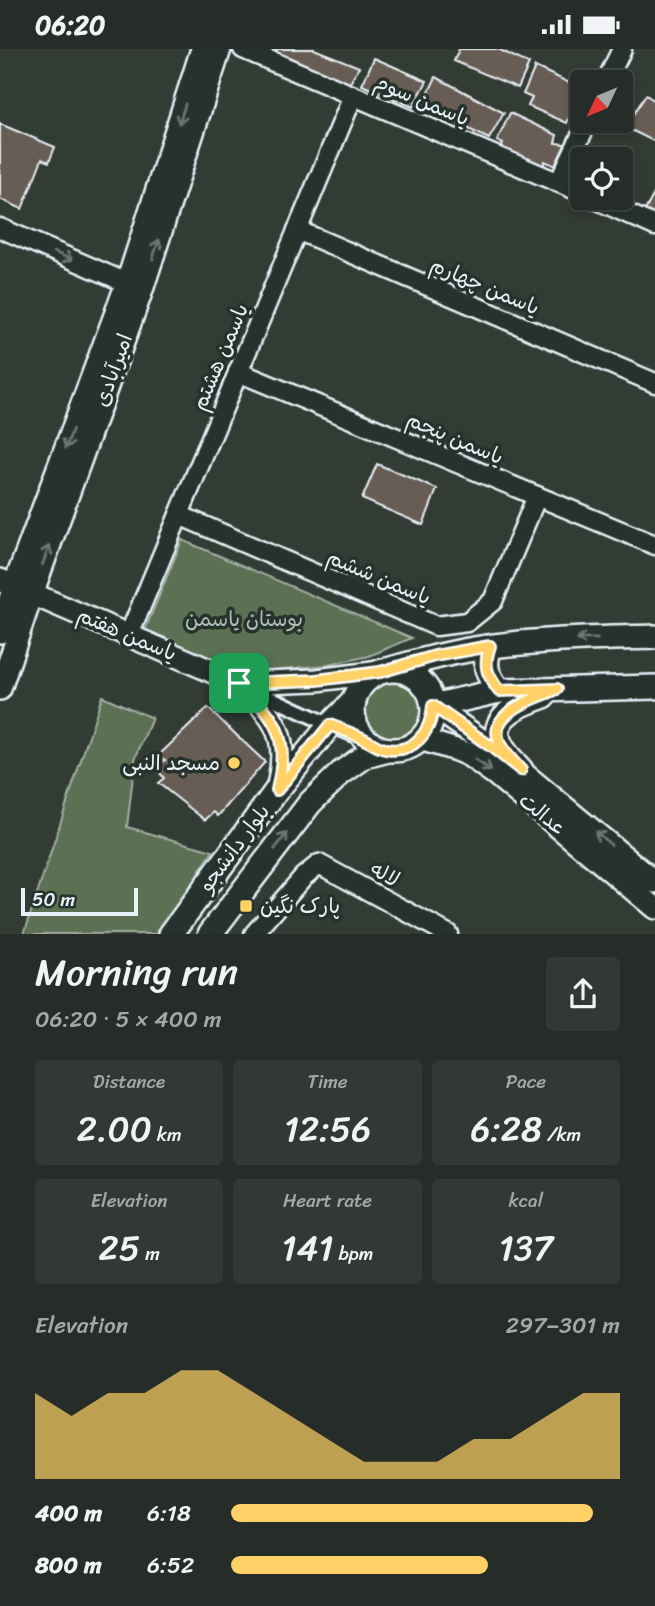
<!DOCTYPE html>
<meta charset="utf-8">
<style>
:root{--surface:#262c28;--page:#323834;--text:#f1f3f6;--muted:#a4a7a8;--line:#424845;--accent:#ffd166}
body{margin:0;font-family:Sriracha,"Playpen Sans Arabic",sans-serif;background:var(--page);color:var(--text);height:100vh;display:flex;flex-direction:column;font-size:26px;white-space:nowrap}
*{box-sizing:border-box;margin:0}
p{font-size:23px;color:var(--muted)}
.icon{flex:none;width:38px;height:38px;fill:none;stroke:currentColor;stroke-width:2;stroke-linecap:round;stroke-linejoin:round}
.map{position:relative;height:885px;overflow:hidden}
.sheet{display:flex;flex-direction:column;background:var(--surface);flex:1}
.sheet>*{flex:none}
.needle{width:46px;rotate:226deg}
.tools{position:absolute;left:570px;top:21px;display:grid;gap:14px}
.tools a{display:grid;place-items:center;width:63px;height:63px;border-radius:7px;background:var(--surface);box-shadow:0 4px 10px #0003,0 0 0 2px var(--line);font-size:35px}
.scale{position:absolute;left:21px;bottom:18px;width:117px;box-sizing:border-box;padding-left:7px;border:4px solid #e8f1f8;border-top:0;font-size:19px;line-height:24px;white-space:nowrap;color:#e8f1f8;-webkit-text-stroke:5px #26332d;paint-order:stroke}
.pin{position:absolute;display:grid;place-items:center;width:60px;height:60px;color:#fff;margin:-30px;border-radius:14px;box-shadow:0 4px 10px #0006}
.round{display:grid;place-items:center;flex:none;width:74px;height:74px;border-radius:7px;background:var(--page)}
.summary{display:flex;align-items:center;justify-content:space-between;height:119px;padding:0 35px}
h1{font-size:38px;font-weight:600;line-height:52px}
.metrics{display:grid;grid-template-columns:repeat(3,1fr);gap:10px;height:119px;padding:7px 35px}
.metrics div{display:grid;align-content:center;border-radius:7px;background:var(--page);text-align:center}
.metrics b{font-size:35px;font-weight:600}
.metrics small{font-size:19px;font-weight:400}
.metrics p{font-size:19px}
.chart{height:196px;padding:14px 35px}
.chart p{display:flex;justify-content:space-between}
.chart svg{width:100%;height:126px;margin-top:7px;fill:var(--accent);opacity:.7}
ul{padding:0 35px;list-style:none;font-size:23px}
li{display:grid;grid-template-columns:112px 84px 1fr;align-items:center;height:52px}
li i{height:18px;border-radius:9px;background:var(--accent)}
.status{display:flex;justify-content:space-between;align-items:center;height:49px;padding:0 35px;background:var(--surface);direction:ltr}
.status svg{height:19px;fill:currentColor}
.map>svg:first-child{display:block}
.green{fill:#5c6f52;stroke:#a2b0a5;stroke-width:2}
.building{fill:#685d54;stroke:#e8f1f8;stroke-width:2}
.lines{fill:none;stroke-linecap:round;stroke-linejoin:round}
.pedestrian-casing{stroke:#e8f1f8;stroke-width:18}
.minor-casing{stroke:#e8f1f8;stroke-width:23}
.tertiary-casing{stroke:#e8f1f8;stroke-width:26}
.secondary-casing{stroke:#e8f1f8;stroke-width:28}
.pedestrian{stroke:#26332d;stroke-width:12}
.minor{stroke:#26332d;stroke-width:18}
.tertiary{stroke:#26332d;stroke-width:21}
.secondary{stroke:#26332d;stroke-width:23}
.oneway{stroke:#6a7674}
.route-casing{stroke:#fff;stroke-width:14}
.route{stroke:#ffd166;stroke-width:9}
.poi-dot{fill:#ffd166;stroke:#26332d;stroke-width:2.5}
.labels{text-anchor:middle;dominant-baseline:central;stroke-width:7;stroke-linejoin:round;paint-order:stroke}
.street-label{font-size:21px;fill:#e8f1f8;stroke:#26332d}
.park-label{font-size:21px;fill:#b0bdb6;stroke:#26332d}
.poi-label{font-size:21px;fill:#e8f1f8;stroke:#26332d;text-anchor:end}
</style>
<div class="status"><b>06:20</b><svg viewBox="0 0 49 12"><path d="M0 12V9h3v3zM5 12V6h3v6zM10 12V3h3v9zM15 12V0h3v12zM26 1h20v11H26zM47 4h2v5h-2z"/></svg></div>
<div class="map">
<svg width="655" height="885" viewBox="0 0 655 885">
<rect width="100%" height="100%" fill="#333b35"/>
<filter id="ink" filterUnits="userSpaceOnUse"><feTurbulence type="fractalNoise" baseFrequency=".0143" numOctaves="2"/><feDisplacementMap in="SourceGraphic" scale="14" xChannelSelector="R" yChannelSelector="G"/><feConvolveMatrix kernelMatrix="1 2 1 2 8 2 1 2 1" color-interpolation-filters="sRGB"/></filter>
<g filter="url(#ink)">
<g class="green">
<polygon points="182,491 412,589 369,607 328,616 262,622 236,620 145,581"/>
<circle cx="392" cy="661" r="29"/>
<polygon points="102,647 152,669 135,710 127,778 213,802 158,885 24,885"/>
</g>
<g class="building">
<polygon points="277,0 314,0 359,18 349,36 276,3"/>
<polygon points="459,0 498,0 529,15 518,39 454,12"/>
<polygon points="374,9 427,32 413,58 362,36"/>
<polygon points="535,18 583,40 581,46 583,47 583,69 571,64 567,74 528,57 532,49 523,45"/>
<polygon points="436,28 504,64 489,90 422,57"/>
<polygon points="646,46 655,52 655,93 625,78"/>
<polygon points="510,64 557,86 555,94 573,96 562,120 545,112 541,122 521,113 524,108 521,106 519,111 500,102 503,95 497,92"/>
<polygon points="0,75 55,98 49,113 42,110 22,160 0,150"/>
<polygon points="655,143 655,171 643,165"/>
<polygon points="377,415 437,440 423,476 362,450"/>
<polygon points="208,659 265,713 218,767 214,763 205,771 158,734 164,729 155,718 165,711 158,707"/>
</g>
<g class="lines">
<g class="pedestrian-casing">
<polyline id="pedestrian" points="252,640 330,676 366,691"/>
</g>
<g class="minor-casing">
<g id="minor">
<polyline points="243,0 583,144"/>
<polyline points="606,33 622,0"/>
<polyline points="559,133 588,72"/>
<polyline points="593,149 655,177"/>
<polyline points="0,179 127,234"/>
<polyline points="297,181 655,334"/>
<polyline points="238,323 655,496"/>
<polyline points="179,466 436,577 467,573 493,552 537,447"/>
<polyline points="129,586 353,47"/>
<polyline points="254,885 303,828 319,815 448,885"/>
</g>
</g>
<g class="tertiary-casing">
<g id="tertiary">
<path d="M 0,531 L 239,634 C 277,671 290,687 277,741"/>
<polyline points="0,583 14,537 127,234 202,0"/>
<polyline points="239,634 317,631 380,623"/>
<polyline points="0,640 32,545 142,241 220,0"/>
<polyline points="433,657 493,699 655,833"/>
<polyline points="420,690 456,701 468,706 496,726 655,859"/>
</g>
</g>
<g class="secondary-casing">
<g id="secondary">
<path d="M 490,598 C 483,618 487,625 499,642"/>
<circle cx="393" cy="661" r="40"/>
<path d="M 380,623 C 409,615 438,606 468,601 C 529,590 593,590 655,588"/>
<polyline points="433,657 499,642 655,638"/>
<path d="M 521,721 C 514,713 504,704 500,694 C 488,666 524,654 544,647"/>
<polyline points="171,885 277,741 330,676 354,652"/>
<polyline points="210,885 310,754 341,724 365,707 388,701"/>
</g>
</g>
<use href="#pedestrian" class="pedestrian"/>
<use href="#minor" class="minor"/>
<use href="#tertiary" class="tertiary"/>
<use href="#secondary" class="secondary"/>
</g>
<defs><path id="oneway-shaft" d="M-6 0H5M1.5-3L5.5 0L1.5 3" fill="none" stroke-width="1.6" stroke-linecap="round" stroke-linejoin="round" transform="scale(1.75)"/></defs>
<g class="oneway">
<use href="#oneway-shaft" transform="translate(182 65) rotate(108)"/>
<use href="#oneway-shaft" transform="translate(156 200) rotate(-72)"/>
<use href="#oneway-shaft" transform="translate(63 207) rotate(23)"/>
<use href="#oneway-shaft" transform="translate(69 390) rotate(110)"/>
<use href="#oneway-shaft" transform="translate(46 506) rotate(-70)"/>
<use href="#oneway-shaft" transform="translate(587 590) rotate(179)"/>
<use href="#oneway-shaft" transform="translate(483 716) rotate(35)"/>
<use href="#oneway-shaft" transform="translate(603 789) rotate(-140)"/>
<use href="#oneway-shaft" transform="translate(281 792) rotate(-52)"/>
</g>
</g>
<g class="lines" filter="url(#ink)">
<g class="route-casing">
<path id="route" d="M 490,597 C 483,617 487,626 499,642 L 557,640 C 537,650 485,662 500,695 C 504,704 514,713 521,721 L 493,699 L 433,657 C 431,683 414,705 386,700 C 378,699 373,694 366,691 C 355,685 342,681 330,676 L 277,741 C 290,688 277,670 239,634 L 317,631 L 380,623 L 435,607 Z"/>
</g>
<use href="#route" class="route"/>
</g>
<g class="poi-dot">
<circle cx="234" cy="714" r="7"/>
<rect x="239" y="850" width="14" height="14" rx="3.5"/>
</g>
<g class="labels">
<g class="street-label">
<text transform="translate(422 51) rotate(23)">یاسمن سوم</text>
<text transform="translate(485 237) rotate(23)">یاسمن چهارم</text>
<text transform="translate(220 308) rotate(-67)">یاسمن هشتم</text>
<text transform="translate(113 321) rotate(-70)">امیرآبادی</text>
<text transform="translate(455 389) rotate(23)">یاسمن پنجم</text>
<text transform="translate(379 528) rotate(23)">یاسمن ششم</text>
<text transform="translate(127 585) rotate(23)">یاسمن هفتم</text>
<text transform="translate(543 765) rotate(39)">عدالت</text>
<text transform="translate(234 799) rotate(-53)">بلوار دانشجو</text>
<text transform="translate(385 825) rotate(29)">لاله</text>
</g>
<g class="park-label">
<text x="244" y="570">بوستان یاسمن</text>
</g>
<g class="poi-label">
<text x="220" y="714">مسجد النبی</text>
<text x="260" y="857" text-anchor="start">پارک نگین</text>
</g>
</g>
</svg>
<div class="tools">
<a><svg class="needle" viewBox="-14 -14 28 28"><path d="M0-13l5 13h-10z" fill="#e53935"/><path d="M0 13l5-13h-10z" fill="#a4a7a8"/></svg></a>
<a><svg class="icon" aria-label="locate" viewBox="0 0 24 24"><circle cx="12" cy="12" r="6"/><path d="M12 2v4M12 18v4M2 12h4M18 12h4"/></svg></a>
</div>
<div class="scale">50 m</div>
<div class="pin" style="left:239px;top:634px;background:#1e9e55"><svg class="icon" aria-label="arrive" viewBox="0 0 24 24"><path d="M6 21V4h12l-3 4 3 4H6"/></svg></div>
</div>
<section class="sheet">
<div class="summary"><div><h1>Morning run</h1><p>06:20 · 5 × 400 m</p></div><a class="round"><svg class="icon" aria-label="share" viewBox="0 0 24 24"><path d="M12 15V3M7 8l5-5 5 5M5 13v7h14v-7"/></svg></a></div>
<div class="metrics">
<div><p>Distance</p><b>2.00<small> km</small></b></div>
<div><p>Time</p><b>12:56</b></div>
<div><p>Pace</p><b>6:28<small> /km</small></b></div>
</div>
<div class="metrics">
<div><p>Elevation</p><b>25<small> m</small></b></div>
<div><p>Heart rate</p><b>141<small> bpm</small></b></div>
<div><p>kcal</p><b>137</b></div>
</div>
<div class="chart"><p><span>Elevation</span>297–301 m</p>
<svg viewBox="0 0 160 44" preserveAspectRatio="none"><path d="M0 44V14L10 22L20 14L30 14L40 6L50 6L60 14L70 22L80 30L90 38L100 38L110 38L120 30L130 30L140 22L150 14L160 14V44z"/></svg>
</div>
<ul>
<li><b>400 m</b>6:18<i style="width:93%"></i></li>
<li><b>800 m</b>6:52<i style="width:66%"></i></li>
</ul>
</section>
